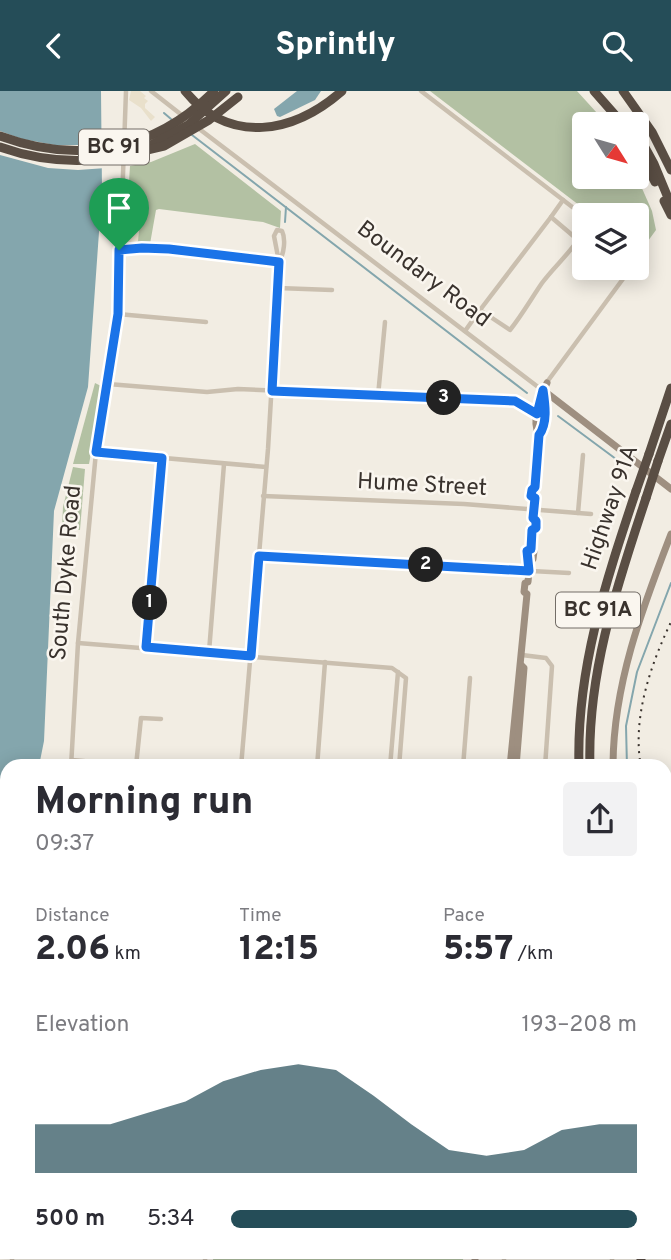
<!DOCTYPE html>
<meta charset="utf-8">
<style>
:root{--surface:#fff;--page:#f2f2f3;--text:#2b2b33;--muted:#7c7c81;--accent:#254d58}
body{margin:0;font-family:Overpass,sans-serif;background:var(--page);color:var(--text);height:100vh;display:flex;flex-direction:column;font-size:26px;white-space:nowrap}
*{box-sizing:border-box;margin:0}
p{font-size:23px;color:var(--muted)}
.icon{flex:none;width:38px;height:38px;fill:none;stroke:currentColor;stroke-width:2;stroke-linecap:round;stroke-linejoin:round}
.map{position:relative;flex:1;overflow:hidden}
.panel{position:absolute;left:0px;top:668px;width:672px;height:500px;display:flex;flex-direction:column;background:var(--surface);border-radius:21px 21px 0 0;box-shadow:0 4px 18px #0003}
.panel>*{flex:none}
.needle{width:46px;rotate:127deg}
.controls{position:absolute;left:572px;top:21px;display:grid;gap:14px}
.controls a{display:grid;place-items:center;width:77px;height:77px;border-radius:7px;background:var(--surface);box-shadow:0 4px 18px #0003;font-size:35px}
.pin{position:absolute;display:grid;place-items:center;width:60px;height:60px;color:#fff;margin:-72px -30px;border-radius:50% 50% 50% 0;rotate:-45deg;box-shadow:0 0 7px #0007}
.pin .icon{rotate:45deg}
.km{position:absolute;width:35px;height:35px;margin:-18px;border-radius:50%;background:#222;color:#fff;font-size:19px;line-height:35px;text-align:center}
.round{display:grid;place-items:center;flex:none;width:74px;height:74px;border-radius:7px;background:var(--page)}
.overview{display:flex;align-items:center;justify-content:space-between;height:119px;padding:0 35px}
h1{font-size:38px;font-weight:800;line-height:52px}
.metrics{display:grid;grid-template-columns:repeat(3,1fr);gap:10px;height:119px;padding:7px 35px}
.metrics div{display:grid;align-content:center}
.metrics b{font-size:35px;font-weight:800}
.metrics small{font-size:19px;font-weight:400}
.metrics p{font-size:19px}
.chart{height:196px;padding:14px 35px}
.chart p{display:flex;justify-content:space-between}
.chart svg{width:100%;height:126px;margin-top:7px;fill:var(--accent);opacity:.7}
ul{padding:0 35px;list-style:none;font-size:23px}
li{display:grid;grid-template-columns:112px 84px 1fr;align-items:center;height:52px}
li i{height:18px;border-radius:9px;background:var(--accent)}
header{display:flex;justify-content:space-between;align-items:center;height:91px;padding:0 35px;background:var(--accent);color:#fff;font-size:32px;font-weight:800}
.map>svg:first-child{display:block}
.green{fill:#b3c1a3}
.plaza{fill:#e9e0cb}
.water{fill:#84a6ad}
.pier{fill:#f2ede3}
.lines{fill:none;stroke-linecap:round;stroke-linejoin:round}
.stream{stroke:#84a6ad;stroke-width:2}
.street{stroke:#cabfaf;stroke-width:4.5}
.secondary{stroke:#9e8f80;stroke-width:7}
.highway{stroke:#5a4e44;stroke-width:9}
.rail{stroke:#39322d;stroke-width:2;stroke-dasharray:2 5;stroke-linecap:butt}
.highway-bridge{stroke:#5a4e44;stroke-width:9}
.route-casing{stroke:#fff;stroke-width:14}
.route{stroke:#1a73e8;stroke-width:9}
.labels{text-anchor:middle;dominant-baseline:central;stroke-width:5;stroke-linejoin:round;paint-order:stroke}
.shield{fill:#faf6ef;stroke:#736d67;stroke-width:2}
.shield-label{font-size:21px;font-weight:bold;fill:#39322d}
.street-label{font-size:23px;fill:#39322d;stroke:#faf6ef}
</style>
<header><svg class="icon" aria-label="back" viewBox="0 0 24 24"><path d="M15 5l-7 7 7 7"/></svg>Sprintly<svg class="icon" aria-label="search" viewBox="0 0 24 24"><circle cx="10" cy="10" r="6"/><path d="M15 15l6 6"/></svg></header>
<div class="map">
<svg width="671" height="1169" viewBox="0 0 671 1169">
<rect width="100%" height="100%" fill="#f2ede3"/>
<g class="green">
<polygon points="430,0 577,0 607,33 584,33 584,86 637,86 652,120 656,139 640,161 637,159 637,124 592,124"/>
<polygon points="195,53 281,120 280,137 263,131 159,118 156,119 150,153 125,154 130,75 151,71"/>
<polygon points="95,292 103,296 89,373 73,373"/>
<polygon points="73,376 85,378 80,439 62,437 63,416"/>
<polygon points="214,1162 464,1162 463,1169 213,1169"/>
</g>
<g class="plaza">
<polygon points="131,0 140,0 146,5 144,7 148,10 145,13 145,17 155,26 151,30 141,17 129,9"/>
<polygon points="132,137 137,138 139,140 138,150 134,155 125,156 126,143"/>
</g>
<g class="water">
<polygon points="0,0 101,0 102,99 88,296 54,420 44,650 39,675 7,676 7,949 0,973"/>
<polygon points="297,0 321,0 315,9 280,26 277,25 274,18"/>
</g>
<polygon class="pier" points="0,40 22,48 55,54 83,54 105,52 106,77 78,79 48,77 0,64"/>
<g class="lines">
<g class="stream">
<polyline points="164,22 171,28"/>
<polyline points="192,44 527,302"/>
<polyline points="285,131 286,116"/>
<polyline points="558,325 620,371"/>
<polyline points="627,676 626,635 637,581 671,492"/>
<polyline points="665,866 671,877"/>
</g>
<g class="street">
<polyline points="151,0 183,25"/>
<polyline points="421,0 584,125"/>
<polyline points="198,37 542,299"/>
<polyline points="119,159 169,158 279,171"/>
<polyline points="637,165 637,168"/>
<polyline points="278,197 332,199"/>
<polyline points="480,219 551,126"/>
<polyline points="118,223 206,231"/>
<path d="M 465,240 L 480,219 L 510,239 C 522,224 531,208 542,192 C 553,177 567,165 578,149 L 551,126 L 563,109"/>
<polyline points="547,291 631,177"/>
<polyline points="108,293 207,301 238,298 515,310 537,323"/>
<polyline points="378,305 385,231"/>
<polyline points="96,361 266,376"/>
<polyline points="263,405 464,413 591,423"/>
<polyline points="578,422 583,364"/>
<polyline points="259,465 569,482"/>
<polyline points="78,552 392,577 406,587 399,676"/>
<polyline points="146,556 162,367"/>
<polyline points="209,561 224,373"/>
<polyline points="522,564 546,567 552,575 545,676"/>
<polyline points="72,669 149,676"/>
<polyline points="136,675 141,627 161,628"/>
<polyline points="71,676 78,552 96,361 118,223 126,0"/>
<path d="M 241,676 L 268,358 L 279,171 C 284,163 286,148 282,140 L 277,139 L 274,145 L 279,171"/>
<polyline points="317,676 325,571"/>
<polyline points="390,676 398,581"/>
<polyline points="463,676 470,587"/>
<polyline points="665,727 671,728"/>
<polyline points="12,1169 13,1162"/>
<polyline points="205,1169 206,1162"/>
<polyline points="504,1169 504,1162"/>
<polyline points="612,1169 613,1162"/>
</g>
<g class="secondary">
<polyline points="543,299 671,398"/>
<path d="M 539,344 C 531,330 540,306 547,292"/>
<path d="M 530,470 L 527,468 L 527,460 L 531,458 L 532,439 L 536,437 L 536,430 L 533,427 L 535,407 L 531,405 L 532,399 L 535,396 L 539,344 C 548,332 545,313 543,299"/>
<polyline points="510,676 527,503 524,501 525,492 528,491 530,470 533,468 534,460 531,458"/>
<polyline points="516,676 524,577 521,574"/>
<path d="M 613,676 C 613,594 642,518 671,443"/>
<polyline points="665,891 671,902"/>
<polyline points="475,1169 475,1162"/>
</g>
<g class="highway">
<path d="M 185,0 C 230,55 294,42 342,0"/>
<polyline points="594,0 623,33"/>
<polyline points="623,0 652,41 671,79"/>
<polyline points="637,42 654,73 671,114"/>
<polyline points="637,55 655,91"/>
<path d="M 0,56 C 39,70 76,73 117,66"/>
<polyline points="664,110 671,124"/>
<polyline points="649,363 671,297"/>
<polyline points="658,370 671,333"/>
<path d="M 579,676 C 576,579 606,490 636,400"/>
<path d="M 590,676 C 587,582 617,495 646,407"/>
<polyline points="665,922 671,932"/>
<polyline points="665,1008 671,1030"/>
<polyline points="665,1042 668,1055"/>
<polyline points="641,1162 641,1169"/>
<polyline points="665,1162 670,1119"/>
</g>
<g class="rail">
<path d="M 641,676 C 632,628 650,575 671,531"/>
<polyline points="665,832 671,848"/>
</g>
<g class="highway-bridge">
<path d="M 0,45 C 78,74 155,60 214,0"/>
<polyline points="151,54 188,34 226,0"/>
<polyline points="117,66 164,55 209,29 238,6"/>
<polyline points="636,400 649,363"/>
<polyline points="646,407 658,370"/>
<polyline points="668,1055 670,1119"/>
</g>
</g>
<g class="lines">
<g class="route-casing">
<path id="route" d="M 142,157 L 169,158 L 279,171 L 272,300 L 515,310 L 537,323 L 543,299 C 545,313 548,332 539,344 L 535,396 L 532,399 L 531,405 L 535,407 L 533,427 L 536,430 L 536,437 L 532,439 L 531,458 L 527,460 L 529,480 L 259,465 L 251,565 L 146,556 L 162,367 L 96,361 L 118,223 L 119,159 Z"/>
</g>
<use href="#route" class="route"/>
</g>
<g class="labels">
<g class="shield">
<rect x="79" y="38.5" width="70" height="35" rx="5"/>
<rect x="556" y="501.5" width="84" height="35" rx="5"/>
</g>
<g class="shield-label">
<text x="114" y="56">BC 91</text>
<text x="598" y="519">BC 91A</text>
</g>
<g class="street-label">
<text transform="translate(423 184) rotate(37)">Boundary Road</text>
<text transform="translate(422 395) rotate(3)">Hume Street</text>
<text transform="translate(611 417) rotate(-71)">Highway 91A</text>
<text transform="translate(67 482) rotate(-85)">South Dyke Road</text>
</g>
</g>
</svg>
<div class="controls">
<a><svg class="needle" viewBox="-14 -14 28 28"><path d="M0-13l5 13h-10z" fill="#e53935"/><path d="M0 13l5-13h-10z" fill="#7c7c81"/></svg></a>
<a><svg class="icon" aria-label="layers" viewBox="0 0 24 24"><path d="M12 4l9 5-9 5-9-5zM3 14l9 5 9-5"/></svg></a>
</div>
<div class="pin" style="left:119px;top:159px;background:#1e9e55"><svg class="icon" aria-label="arrive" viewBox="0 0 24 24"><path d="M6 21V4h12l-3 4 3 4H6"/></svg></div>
<b class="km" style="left:150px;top:512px">1</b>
<b class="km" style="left:426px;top:474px">2</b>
<b class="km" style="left:444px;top:307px">3</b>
<section class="panel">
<div class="overview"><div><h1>Morning run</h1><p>09:37</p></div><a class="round"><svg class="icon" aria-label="share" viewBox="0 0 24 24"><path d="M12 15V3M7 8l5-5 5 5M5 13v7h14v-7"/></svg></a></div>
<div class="metrics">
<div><p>Distance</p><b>2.06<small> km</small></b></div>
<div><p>Time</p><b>12:15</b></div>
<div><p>Pace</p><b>5:57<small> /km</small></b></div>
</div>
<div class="chart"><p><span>Elevation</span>193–208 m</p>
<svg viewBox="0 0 160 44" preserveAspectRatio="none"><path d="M0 44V27L10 27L20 27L30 23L40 19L50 12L60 8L70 6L80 8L90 17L100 27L110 36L120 38L130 36L140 29L150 27L160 27V44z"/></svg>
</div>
<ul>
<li><b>500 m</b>5:34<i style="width:100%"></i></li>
</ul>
</section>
</div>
